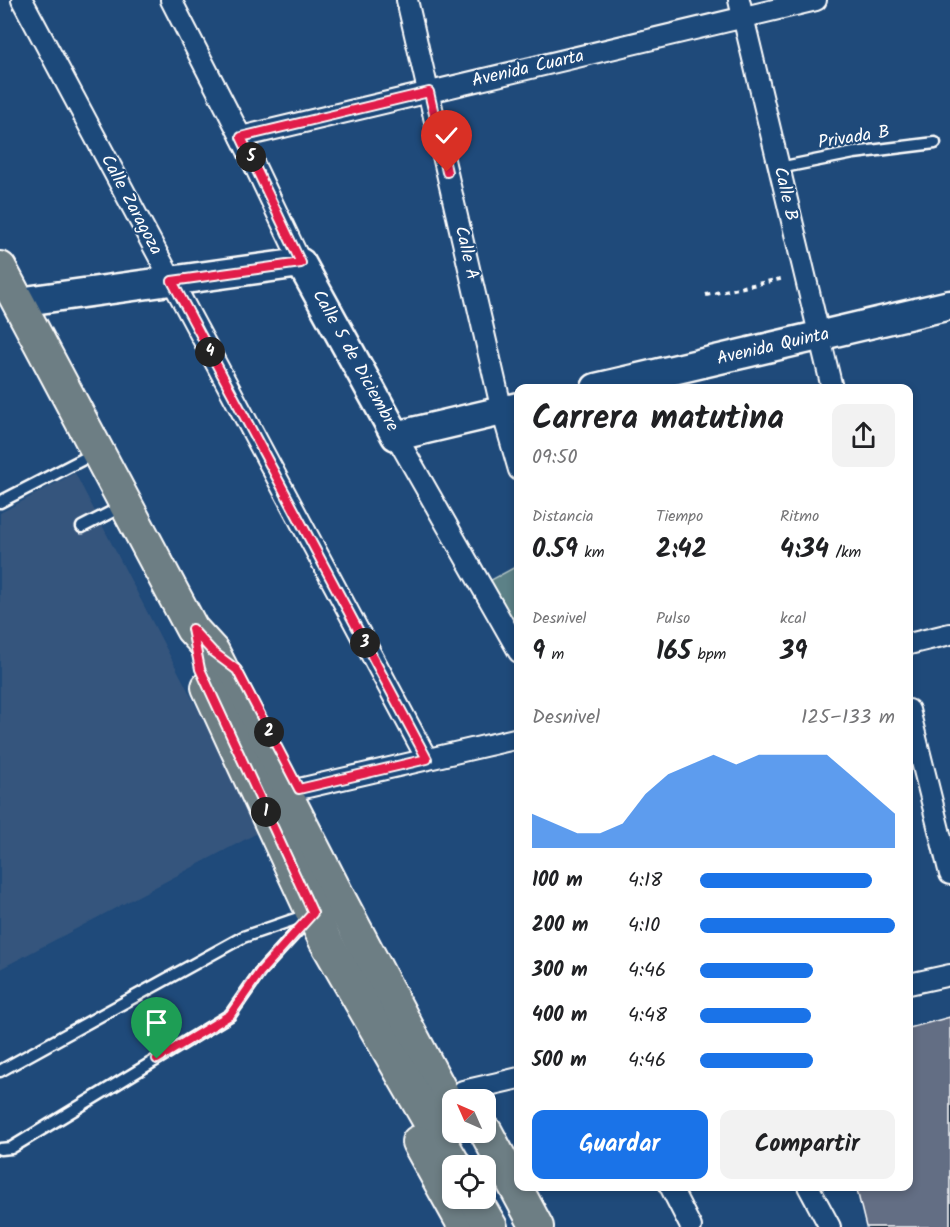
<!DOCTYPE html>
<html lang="es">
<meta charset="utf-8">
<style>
:root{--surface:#fff;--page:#f2f2f2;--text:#202124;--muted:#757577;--accent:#1a73e8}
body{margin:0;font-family:Kalam,sans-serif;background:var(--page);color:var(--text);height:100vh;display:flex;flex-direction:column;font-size:22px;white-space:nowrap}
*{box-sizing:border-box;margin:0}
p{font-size:20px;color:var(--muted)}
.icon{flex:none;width:33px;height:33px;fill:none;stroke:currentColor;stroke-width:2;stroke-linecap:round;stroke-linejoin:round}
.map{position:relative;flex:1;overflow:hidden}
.details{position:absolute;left:514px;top:384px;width:399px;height:807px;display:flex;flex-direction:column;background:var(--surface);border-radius:12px;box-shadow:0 3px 9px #0003}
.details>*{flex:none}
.needle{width:39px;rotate:315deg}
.tools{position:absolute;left:442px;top:1089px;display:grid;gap:12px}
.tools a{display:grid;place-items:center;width:54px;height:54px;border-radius:12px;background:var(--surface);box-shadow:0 3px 9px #0003;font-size:30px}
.pin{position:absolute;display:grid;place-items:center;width:51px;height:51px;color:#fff;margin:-62px -26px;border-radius:50% 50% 50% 0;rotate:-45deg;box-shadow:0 0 6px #0007}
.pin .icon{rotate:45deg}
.km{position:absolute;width:30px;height:30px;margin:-15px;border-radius:50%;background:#222;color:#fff;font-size:16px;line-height:30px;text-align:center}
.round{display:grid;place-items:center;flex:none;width:63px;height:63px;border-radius:12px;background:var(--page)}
.head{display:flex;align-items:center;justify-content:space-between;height:102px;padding:0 18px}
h1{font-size:33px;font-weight:700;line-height:45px}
.stats{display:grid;grid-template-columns:repeat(3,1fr);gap:9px;height:102px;padding:6px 18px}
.stats div{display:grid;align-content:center}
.stats b{font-size:26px;font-weight:700}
.stats small{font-size:16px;font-weight:400}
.stats p{font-size:16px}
.chart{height:168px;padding:12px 18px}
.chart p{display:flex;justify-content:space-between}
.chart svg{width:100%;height:108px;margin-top:6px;fill:var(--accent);opacity:.7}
.cta{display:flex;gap:12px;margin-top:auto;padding:12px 18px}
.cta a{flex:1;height:69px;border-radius:12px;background:var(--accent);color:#fff;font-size:24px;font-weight:700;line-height:69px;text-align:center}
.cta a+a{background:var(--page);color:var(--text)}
ul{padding:0 18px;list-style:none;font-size:20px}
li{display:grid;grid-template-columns:96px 72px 1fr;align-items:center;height:45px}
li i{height:15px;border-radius:8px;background:var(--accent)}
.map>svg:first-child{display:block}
.built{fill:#34557d}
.green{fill:#5c8187;stroke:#aec0c3;stroke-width:1.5}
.building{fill:#646e84;stroke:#fff;stroke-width:1.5;filter:url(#shadow)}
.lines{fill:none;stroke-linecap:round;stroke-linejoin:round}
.lane-casing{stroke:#fff;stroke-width:15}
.street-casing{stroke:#fff;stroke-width:24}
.secondary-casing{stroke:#fff;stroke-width:33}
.primary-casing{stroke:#fff;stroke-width:36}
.path{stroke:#fff;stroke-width:4;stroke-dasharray:4.5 4.5;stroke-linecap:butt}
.lane{stroke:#1f4a7a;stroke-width:10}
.street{stroke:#1f4a7a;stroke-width:20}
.secondary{stroke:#1f4a7a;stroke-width:28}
.primary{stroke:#6d7e84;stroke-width:32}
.route-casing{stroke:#fff;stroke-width:12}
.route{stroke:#e11d48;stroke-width:8}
.labels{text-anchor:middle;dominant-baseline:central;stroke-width:4.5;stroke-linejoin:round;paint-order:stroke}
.street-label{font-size:18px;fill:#fff;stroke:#1f4a7a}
</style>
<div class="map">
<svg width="950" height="1227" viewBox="0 0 950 1227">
<defs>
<filter id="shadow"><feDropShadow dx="3.5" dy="6" stdDeviation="1.5" flood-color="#0009"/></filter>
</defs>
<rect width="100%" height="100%" fill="#1f4a7a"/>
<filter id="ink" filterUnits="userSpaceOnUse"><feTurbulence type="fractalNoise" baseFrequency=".0167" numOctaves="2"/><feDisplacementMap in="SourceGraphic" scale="12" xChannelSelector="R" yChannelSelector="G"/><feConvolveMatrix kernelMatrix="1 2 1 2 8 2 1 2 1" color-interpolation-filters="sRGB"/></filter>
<g filter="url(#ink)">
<polygon class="built" points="75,473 261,831 0,969 0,513"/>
<polygon class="green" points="519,565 519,649 482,585"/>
<polygon class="building" points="950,1017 950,1227 866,1227 856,1186 909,1186 909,1028"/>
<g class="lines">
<g class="lane-casing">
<g id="lane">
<polyline points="779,168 854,153 935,143"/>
<polyline points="0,502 95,453"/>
<polyline points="82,527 123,506"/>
<polyline points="0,1071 243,937 310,914"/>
<polyline points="0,1149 11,1148 230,1015 260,972 311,916"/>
</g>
</g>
<g class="street-casing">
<g id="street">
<polyline points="22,0 427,759"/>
<polyline points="171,0 241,137 301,263"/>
<polyline points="407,0 502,411 519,470"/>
<polyline points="739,0 832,388"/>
<polyline points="241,137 816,0"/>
<polyline points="396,436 519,652"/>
<polyline points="909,644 950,634"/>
<polyline points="909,710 950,874"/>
<polyline points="299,789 519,738"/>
<polyline points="909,984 950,975"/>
<polyline points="463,1091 519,1078"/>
<polyline points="670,1186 691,1227"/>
<polyline points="808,1186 830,1227"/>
</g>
</g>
<g class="secondary-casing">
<g id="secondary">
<polyline points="18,302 301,263 396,436 519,407"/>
<polyline points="596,388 950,305"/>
</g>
</g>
<g class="primary-casing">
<g id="primary">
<polyline points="0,268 192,629 213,652 340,900 453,1114"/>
<polyline points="208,687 325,940 455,1166"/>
<polyline points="486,1132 537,1227"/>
<polyline points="418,1142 465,1227"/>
<polyline points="474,1198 491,1227"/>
</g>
</g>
<polyline class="path" points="706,295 785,278"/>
<use href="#lane" class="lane"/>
<use href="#street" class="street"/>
<use href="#secondary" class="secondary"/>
<use href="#primary" class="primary"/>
</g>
</g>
<g class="lines" filter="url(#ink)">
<g class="route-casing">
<polyline id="route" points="157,1059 230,1015 260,972 313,913 200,669 192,629 213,652 237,670 299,789 427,759 172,281 301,263 241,137 429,92 447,172"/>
</g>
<use href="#route" class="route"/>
</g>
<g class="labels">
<g class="street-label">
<text transform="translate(528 69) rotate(-13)">Avenida Cuarta</text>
<text transform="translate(854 138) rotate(-9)">Privada B</text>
<text transform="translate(785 194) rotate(77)">Calle B</text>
<text transform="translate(131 205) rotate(62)">Calle Zaragoza</text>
<text transform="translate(466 253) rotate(77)">Calle A</text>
<text transform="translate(773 347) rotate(-13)">Avenida Quinta</text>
<text transform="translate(355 361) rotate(61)">Calle 5 de Diciembre</text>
</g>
</g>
</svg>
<div class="tools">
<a><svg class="needle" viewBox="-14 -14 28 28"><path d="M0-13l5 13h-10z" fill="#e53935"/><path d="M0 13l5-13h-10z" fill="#757577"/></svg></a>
<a><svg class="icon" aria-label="locate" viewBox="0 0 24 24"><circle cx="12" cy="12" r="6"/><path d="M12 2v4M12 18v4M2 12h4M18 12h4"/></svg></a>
</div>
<div class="pin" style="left:157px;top:1059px;background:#1e9e55"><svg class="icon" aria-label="arrive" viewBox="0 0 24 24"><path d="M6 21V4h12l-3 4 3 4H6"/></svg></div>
<div class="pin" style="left:447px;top:172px;background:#d93025"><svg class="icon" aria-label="check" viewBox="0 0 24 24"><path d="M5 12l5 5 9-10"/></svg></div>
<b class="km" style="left:266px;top:812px">1</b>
<b class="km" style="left:269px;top:732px">2</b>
<b class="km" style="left:365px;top:643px">3</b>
<b class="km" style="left:210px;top:352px">4</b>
<b class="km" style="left:251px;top:157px">5</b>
<section class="details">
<div class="head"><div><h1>Carrera matutina</h1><p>09:50</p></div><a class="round"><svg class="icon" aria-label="share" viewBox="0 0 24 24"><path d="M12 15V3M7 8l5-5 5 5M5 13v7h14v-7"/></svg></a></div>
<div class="stats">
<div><p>Distancia</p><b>0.59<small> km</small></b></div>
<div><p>Tiempo</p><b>2:42</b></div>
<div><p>Ritmo</p><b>4:34<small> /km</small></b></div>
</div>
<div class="stats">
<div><p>Desnivel</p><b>9<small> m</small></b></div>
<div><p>Pulso</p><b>165<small> bpm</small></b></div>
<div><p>kcal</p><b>39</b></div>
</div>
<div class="chart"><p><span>Desnivel</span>125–133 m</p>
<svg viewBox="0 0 160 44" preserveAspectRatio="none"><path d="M0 44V30L10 34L20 38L30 38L40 34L50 22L60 14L70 10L80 6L90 10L100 6L110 6L120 6L130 6L140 14L150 22L160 30V44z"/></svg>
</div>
<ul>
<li><b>100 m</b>4:18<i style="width:88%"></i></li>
<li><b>200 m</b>4:10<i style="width:100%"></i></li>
<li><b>300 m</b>4:46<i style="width:58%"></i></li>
<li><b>400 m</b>4:48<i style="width:57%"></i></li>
<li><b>500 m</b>4:46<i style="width:58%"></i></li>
</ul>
<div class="cta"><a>Guardar</a><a>Compartir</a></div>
</section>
</div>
